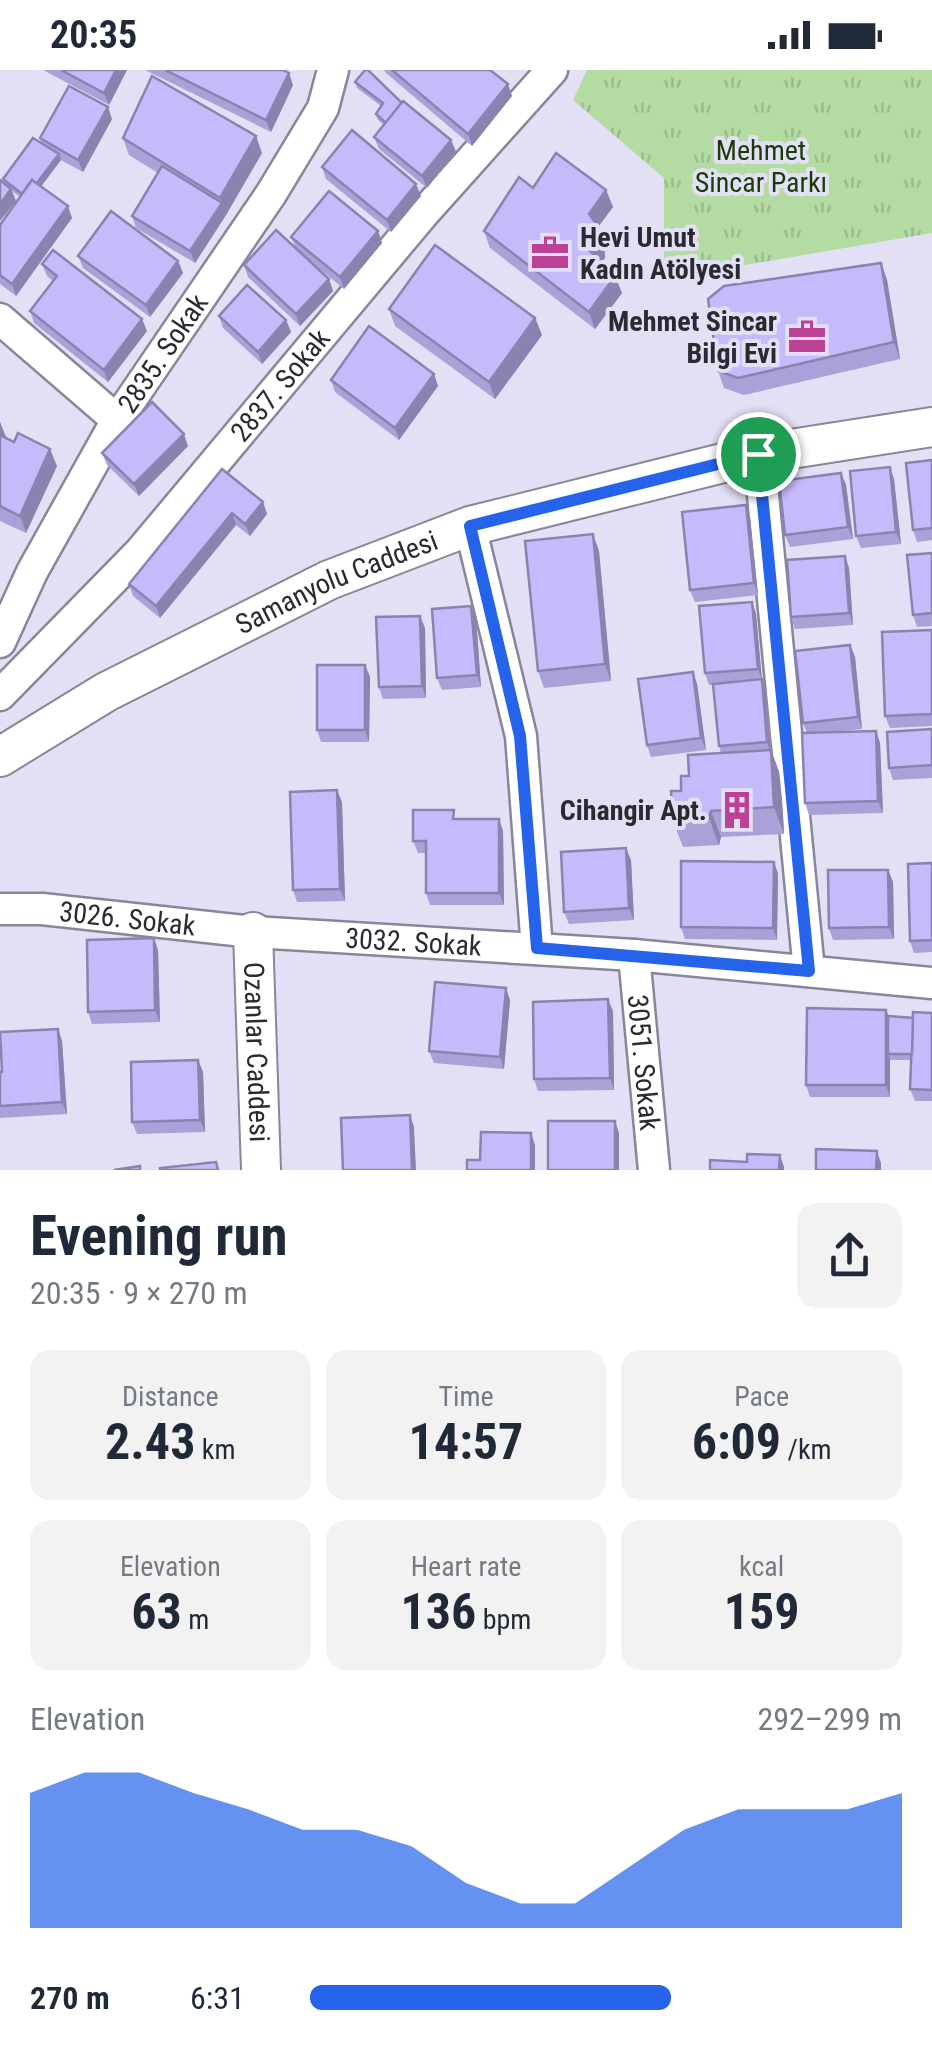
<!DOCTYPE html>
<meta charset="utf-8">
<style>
:root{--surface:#fff;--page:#f2f2f3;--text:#1f2937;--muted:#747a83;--accent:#2563eb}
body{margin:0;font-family:"Roboto Condensed",sans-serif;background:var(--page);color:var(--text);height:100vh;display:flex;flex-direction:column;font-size:38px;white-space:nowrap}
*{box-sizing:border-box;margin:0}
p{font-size:32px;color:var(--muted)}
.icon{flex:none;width:55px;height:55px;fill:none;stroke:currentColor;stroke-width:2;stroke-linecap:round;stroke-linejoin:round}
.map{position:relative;height:1100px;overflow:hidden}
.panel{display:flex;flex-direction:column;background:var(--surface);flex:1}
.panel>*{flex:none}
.pin{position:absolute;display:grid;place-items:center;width:85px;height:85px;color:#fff;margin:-42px;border:5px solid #fff;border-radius:50%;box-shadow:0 2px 10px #0007}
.round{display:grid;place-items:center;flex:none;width:105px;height:105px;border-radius:20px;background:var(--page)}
.summary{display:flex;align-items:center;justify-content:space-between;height:170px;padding:0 30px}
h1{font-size:55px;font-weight:700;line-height:75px}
.metrics{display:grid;grid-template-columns:repeat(3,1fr);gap:15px;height:170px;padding:10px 30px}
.metrics div{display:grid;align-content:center;border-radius:20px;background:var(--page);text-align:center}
.metrics b{font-size:50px;font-weight:700}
.metrics small{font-size:28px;font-weight:400}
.metrics p{font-size:28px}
.chart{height:280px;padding:20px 30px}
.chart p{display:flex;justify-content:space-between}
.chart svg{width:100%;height:180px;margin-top:10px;fill:var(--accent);opacity:.7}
ul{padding:0 30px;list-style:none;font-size:32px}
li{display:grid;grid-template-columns:160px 120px 1fr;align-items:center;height:75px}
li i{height:25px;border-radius:12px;background:var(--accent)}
.status{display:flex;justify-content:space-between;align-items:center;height:70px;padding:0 50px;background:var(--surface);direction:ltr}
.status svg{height:28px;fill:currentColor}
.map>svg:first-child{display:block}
.park{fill:url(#park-tufts)}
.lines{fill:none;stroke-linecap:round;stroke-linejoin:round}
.minor-casing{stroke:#898699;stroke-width:35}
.tertiary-casing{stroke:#898699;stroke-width:42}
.minor{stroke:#fff;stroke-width:30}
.tertiary{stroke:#fff;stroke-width:38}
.wall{fill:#aba0d8}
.shaded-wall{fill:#8b82b0}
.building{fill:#c7bafb;stroke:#8b82b0;stroke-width:2.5}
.route-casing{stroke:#fff;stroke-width:20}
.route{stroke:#2563eb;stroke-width:12}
.labels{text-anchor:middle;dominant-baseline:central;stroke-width:8;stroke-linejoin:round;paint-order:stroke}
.park-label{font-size:28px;fill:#1b3b06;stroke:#e3dff4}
.poi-label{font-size:28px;font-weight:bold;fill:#2b2a32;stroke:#e3dff4;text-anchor:end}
.street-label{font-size:28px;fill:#2b2a32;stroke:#e3dff4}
</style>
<div class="status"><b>20:35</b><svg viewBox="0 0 49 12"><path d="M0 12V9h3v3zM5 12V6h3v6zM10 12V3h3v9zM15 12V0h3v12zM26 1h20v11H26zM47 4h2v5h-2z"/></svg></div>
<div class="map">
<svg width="932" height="1100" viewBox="0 0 932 1100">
<defs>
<pattern id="park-tufts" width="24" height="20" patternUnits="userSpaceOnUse" patternTransform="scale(2.5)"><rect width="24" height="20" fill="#b4dba2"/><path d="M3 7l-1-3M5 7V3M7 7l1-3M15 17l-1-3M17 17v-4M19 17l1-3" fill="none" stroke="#9bbc8c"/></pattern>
</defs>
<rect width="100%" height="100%" fill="#e3dff4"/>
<polygon class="park" points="587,0 932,0 932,163 664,209 664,108 573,30"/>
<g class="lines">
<g class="minor-casing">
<g id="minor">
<polyline points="0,249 117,350"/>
<polyline points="759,384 809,901"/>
<polyline points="470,456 521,666 537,879"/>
<path id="s1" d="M 0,572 L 32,502 L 117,350 L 271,124 L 323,38 L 333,0"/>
<path id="s2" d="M 0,625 L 140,482 L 423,144 L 552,0"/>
<path id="s3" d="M 0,839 L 42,839 L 253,862 L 634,885 L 932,913"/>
<path id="s4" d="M 634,885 L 654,1100"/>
</g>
</g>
<g class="tertiary-casing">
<g id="tertiary">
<path id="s5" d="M 0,687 L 106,622 L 329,510 L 470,456 L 759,384 L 932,357"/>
<path id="s6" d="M 253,862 L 261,1100"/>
</g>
</g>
<use href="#minor" class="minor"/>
<use href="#tertiary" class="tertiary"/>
</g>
<g class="wall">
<polygon points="43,0 127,0 109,35"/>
<polygon points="145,0 283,0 293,15 271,62"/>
<polygon points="384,0 490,0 512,26 472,76 386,3"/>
<polygon points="355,12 402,33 451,70 456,82 427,118 379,79 374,67 384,55 378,50 376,44 381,36 357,18"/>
<polygon points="112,49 83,102 61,90 41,117 72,148 16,226 0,214 0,155 20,127 12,121 16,131 3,109 41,73 40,68"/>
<polygon points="123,68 262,83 226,145 195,193 136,158 132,146 158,103 129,85"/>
<polygon points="322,97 421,126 391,162 326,109"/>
<polygon points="533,118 606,120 613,137 598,157 604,173 605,188 601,192 615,206 622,223 595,259 490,178 484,161"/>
<polygon points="378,161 382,173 344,219 297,180 329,209 333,221 300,256 248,207 244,195 296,178 291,167"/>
<polygon points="78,186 178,191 183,203 150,247 83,198"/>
<polygon points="881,193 887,210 900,289 744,325 724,318 718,301"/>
<polygon points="42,194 147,261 108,312 34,253 30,241 53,211 47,206"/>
<polygon points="389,239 535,248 542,265 495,329 395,256"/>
<polygon points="219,246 286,250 291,262 262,294 223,258"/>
<polygon points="434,304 438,316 399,370 335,322 331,310"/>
<polygon points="0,352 5,368 57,396 26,463 0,451"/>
<polygon points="188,376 139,426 107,395 102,383"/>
<polygon points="932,390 932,470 917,472 913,460"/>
<polygon points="222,399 263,432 267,444 250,466 236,455 160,548 133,526 129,514"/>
<polygon points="841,403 846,415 853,469 790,477 785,465"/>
<polygon points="894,409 901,474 861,478 856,466"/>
<polygon points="746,435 750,447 758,525 695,532 690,520"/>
<polygon points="599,481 611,611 544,618 538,601"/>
<polygon points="932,483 932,556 917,557 913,545"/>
<polygon points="845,486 849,498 853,555 795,559 791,547"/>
<polygon points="752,532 756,544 762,611 766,621 771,680 781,707 784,764 721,767 719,775 683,777 673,751 681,721 689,706 721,683 719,676 713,615 709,615 705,603"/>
<polygon points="476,548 481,617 442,620 437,608"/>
<polygon points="425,558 426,628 383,629 379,617"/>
<polygon points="932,560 932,656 890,658 885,646"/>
<polygon points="850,575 855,587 862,659 830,662 876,661 880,673 883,743 809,745 805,733 807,663 803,653"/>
<polygon points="365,595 370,607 369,672 321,672 317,660"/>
<polygon points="693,602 697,614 706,680 651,687 647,675"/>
<polygon points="932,659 932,708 893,710 889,698"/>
<polygon points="342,732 345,831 297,832 293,820"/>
<polygon points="457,749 503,761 504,835 430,835 426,823 426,783 418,783 413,771"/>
<polygon points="631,790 634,850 569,854 564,842"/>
<polygon points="774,792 778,804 777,870 685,869 681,857"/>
<polygon points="932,793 932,882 914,883 910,871"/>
<polygon points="888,800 893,812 894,869 833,870 829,858"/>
<polygon points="158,880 160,952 92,954 88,942"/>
<polygon points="510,930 504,999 434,993 429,981"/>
<polygon points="613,941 614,1020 538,1021 534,1009"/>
<polygon points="932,943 932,1031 915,1031 910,1019 911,990 890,990 890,1027 810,1027 806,1015 888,946 913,948"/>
<polygon points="58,959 62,971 67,1044 0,1048 0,1002 2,1002"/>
<polygon points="198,990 203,1002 205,1062 137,1064 132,1052"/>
</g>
<g class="shaded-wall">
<polygon points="116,0 127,0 109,35 104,23"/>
<polygon points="289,3 293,15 271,62 266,50"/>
<polygon points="508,14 512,26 472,76 468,64"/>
<polygon points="108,37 112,49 83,102 78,90"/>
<polygon points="256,66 262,83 226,145 195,193 190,181 222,133 220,128"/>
<polygon points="451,70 456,82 427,118 422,106"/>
<polygon points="59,84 61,90 28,133 26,127"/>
<polygon points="416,114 421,126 391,162 387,150"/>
<polygon points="11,119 16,131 0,151 0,134"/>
<polygon points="606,120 613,137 598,157 604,173 605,188 596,198 590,181 589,144"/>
<polygon points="68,136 72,148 16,226 12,214"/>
<polygon points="378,161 382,173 344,219 340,207"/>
<polygon points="178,191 183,203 150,247 146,235"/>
<polygon points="881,193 887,210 900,289 894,272"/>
<polygon points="615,206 622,223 595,259 589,242"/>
<polygon points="329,209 333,221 300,256 296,244"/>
<polygon points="535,248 542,265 495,329 489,312"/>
<polygon points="142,249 147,261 108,312 104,300"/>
<polygon points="286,250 291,262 262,294 258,282"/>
<polygon points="434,304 438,316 399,370 395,358"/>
<polygon points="0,352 6,367 0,379"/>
<polygon points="184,364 188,376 139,426 134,414"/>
<polygon points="50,379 57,396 26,463 20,446"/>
<polygon points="890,397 894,409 901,474 896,462"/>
<polygon points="841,403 846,415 853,469 848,457"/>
<polygon points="263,432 267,444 250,466 245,454"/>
<polygon points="746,435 750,447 758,525 754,513"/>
<polygon points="232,443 236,455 160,548 156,536"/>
<polygon points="593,464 599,481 611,611 605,594"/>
<polygon points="845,486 849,498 853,555 849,543"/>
<polygon points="752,532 756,544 762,611 758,599"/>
<polygon points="471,536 476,548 481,617 477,605"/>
<polygon points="420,546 425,558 426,628 422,616"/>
<polygon points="850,575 855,587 862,659 858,647"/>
<polygon points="365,595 370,607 369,672 365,660"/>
<polygon points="693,602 697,614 706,680 701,668"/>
<polygon points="762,609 766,621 771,684 767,672"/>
<polygon points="876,661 880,673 883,743 878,731"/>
<polygon points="771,680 781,707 784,764 774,737"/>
<polygon points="337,720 342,732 345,831 340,819"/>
<polygon points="711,741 721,767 719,775 709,748"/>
<polygon points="499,749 503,761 504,835 499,823"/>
<polygon points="626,778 631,790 634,850 629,838"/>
<polygon points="774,792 778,804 777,870 773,858"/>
<polygon points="888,800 893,812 894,869 889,857"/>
<polygon points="154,868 158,880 160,952 155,940"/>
<polygon points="506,918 510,930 504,999 500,987"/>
<polygon points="608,929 613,941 614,1020 610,1008"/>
<polygon points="886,940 891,952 888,984 890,990 890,1027 886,1015"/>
<polygon points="58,959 62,971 67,1044 62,1032"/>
<polygon points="198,990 203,1002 205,1062 200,1050"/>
<polygon points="410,1045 414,1057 416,1100 412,1100"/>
<polygon points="615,1051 619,1063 619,1100 615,1100"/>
<polygon points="531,1063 535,1075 535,1100 531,1100"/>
<polygon points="877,1081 881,1093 881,1100 876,1100"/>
<polygon points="780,1085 784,1097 784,1100 779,1100"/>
</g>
<g class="building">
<polygon points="61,0 116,0 104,23"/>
<polygon points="165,0 283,0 289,3 266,50"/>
<polygon points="365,0 368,0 402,33 386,53 376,44 383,33 355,12"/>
<polygon points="392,0 490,0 508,14 468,64"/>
<polygon points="152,6 256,66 220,128 123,68"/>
<polygon points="69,16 108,37 78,90 40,68"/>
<polygon points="403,31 451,70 422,106 374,67"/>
<polygon points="352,60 416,114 387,150 322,97"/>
<polygon points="33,68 59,84 36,114 32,110 22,124 3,109"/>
<polygon points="556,83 606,120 589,144 598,156 598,171 590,181 615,206 589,242 484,161 519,107 533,118"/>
<polygon points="162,96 222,133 190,181 132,146"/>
<polygon points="0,110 11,119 0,134"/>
<polygon points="32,110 68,136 12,214 0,205 0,155"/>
<polygon points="329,121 378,161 340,207 291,167"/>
<polygon points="111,141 178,191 146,235 78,186"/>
<polygon points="276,160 329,209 296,244 244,195"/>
<polygon points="435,175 535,248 489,312 389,239"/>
<polygon points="53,180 142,249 104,300 30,241 57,206 42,194"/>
<polygon points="881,193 894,272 738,308 718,301 708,229 724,216"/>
<polygon points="247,215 286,250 258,282 219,246"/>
<polygon points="369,256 434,304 395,358 331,310"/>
<polygon points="152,332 184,364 134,414 102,383"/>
<polygon points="18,363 50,379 20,446 0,436 0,365 14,372"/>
<polygon points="932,390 932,458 913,460 906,393"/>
<polygon points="890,397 896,462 856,466 850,401"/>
<polygon points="222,399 263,432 245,454 232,443 156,536 129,514"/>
<polygon points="841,403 848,457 785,465 779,411"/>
<polygon points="746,435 754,513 690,520 682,442"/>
<polygon points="593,464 605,594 538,601 525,471"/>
<polygon points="932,483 932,543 913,545 907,485"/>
<polygon points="845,486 849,543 791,547 787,490"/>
<polygon points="752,532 758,599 705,603 699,536"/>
<polygon points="471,536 477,605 437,608 432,539"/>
<polygon points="420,546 422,616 379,617 376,547"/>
<polygon points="932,560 932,644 885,646 882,562"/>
<polygon points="850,575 858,647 803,653 795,581"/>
<rect x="317" y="595" width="48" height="65"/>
<polygon points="693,602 701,668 647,675 638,609"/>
<polygon points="762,609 767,672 719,676 713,614"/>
<polygon points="932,659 932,695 889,698 887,662"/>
<polygon points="876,661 878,731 805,733 802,663"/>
<polygon points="771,680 774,737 711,741 709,748 673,751 671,721 681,721 681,706 689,706 688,685"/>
<polygon points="337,720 340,819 293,820 290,722"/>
<polygon points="413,740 454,740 453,749 499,749 499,823 426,823 426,771 413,771"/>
<polygon points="626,778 629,838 564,842 561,782"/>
<polygon points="681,791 774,792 773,858 681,857"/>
<polygon points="932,793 932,870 910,871 908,794"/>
<polygon points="828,800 888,800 889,857 829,858"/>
<polygon points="154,868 155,940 88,942 87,870"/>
<polygon points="435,912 506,918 500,987 429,981"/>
<polygon points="608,929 610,1008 534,1009 533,932"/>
<polygon points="807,938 886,940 886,1015 806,1015"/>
<polygon points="913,942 932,943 932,1020 910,1019"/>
<polygon points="888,946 913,948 912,984 888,984"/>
<polygon points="58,959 62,1032 0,1036 0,1002 2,1002 0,962"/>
<polygon points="198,990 200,1050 132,1052 131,992"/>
<polygon points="410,1045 412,1100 343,1100 341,1048"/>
<rect x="548" y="1051" width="67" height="49"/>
<polygon points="481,1062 531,1063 531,1100 467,1100 467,1090 480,1090"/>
<polygon points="816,1079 877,1081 876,1100 816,1100"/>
<polygon points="747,1084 780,1085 779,1100 710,1100 710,1090 747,1092"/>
<polygon points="216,1092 218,1100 160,1100 160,1098"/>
<polygon points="140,1096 140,1100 114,1100"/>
</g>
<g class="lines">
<g class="route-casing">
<polygon id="route" points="758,384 809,901 537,878 520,666 470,456"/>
</g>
<use href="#route" class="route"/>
</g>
<defs>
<g id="office-bare" transform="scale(3)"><path d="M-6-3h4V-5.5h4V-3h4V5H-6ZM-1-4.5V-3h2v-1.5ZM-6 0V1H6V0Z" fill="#bd4295" stroke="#e3dff4" stroke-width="2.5" paint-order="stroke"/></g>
<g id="building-bare" transform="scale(3)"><path d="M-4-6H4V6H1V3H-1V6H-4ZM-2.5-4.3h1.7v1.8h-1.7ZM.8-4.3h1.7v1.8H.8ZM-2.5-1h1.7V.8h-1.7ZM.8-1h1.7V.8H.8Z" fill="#bd4295" stroke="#e3dff4" stroke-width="2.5" paint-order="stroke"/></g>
</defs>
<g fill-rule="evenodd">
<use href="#office-bare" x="550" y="183"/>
<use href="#office-bare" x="807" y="267"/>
<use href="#building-bare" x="737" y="740"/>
</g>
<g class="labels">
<g class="park-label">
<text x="761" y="80">Mehmet<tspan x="761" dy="32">Sincar Parkı</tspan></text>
</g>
<g class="poi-label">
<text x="580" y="167" text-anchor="start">Hevi Umut<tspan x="580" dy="32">Kadın Atölyesi</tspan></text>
<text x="777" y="251">Mehmet Sincar<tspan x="777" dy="32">Bilgi Evi</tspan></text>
<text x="707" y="740">Cihangir Apt.</text>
</g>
<g class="street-label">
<text stroke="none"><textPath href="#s1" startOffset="332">2835. Sokak</textPath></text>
<text stroke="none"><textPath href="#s2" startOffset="418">2837. Sokak</textPath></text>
<text stroke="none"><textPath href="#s5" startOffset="380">Samanyolu Caddesi</textPath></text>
<text stroke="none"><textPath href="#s3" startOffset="128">3026. Sokak</textPath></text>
<text stroke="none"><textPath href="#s3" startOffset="415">3032. Sokak</textPath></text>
<text stroke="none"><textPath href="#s6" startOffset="120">Ozanlar Caddesi</textPath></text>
<text stroke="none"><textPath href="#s4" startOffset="108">3051. Sokak</textPath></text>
</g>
</g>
</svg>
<div class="pin" style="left:758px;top:384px;background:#1e9e55"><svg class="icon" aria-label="arrive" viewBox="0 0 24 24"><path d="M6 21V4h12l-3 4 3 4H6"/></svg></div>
</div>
<section class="panel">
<div class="summary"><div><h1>Evening run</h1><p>20:35 · 9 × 270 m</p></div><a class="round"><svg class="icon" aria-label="share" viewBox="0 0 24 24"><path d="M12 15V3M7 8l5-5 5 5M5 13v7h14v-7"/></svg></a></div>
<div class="metrics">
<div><p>Distance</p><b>2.43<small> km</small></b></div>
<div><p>Time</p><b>14:57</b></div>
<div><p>Pace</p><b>6:09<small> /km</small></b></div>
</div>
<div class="metrics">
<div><p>Elevation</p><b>63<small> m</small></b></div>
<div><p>Heart rate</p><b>136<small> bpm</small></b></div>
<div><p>kcal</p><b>159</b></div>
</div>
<div class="chart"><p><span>Elevation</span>292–299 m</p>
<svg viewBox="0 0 160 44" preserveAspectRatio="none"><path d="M0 44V11L10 6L20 6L30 11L40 15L50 20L60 20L70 24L80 33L90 38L100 38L110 29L120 20L130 15L140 15L150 15L160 11V44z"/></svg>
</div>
<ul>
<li><b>270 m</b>6:31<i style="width:61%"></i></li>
</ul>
</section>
